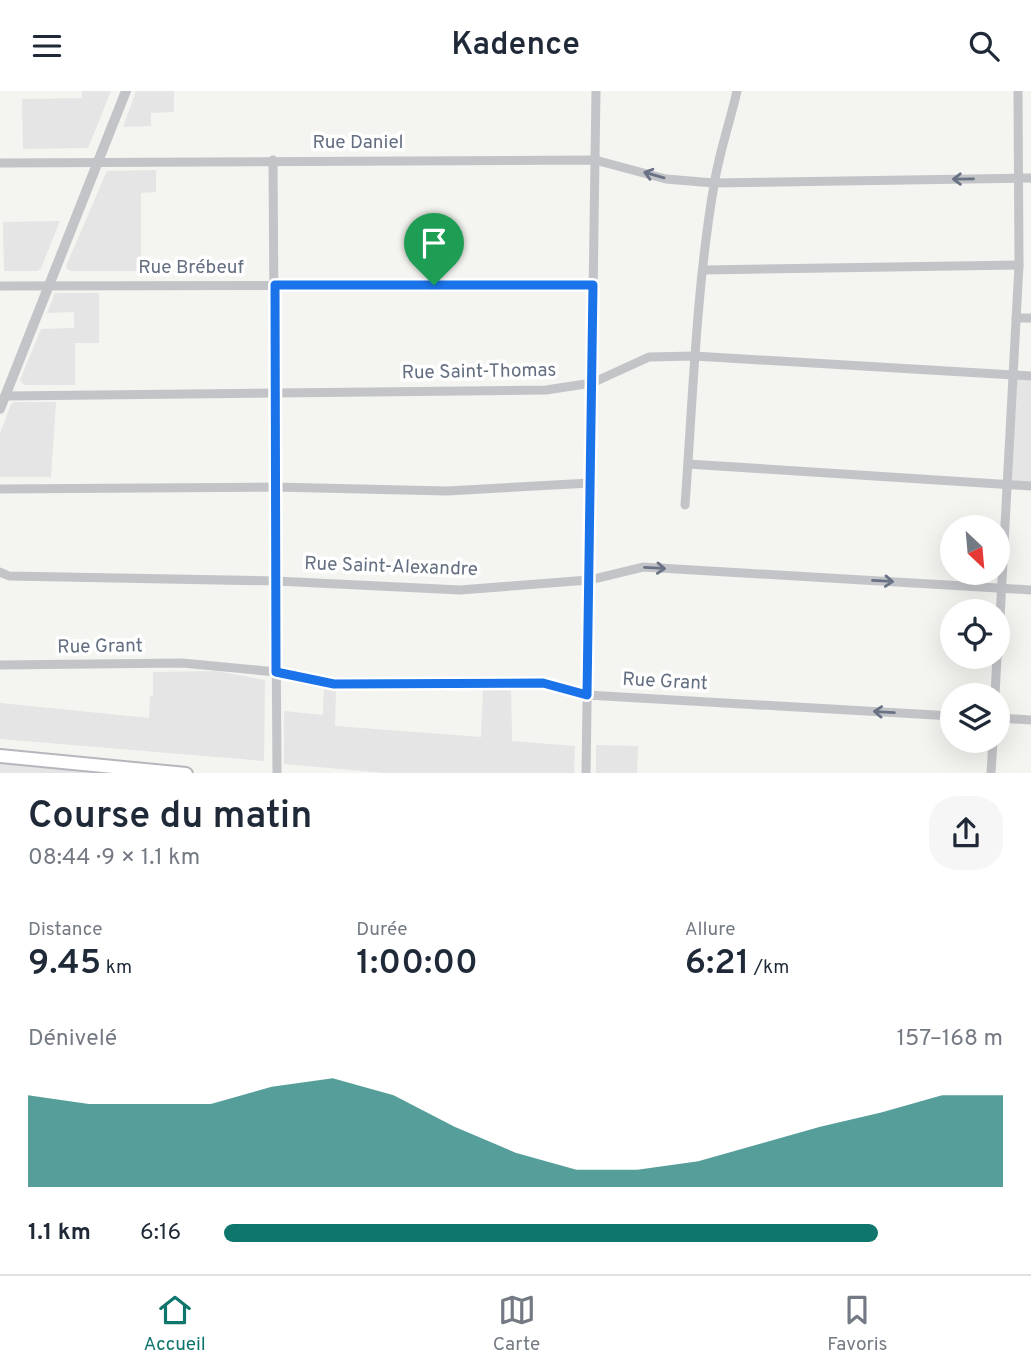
<!DOCTYPE html>
<html lang="fr">
<meta charset="utf-8">
<style>
:root{--surface:#fff;--page:#f6f6f7;--text:#1f2937;--muted:#747a83;--line:#e0e1e3;--accent:#0f766e}
body{margin:0;font-family:Overpass,sans-serif;background:var(--page);color:var(--text);height:100vh;display:flex;flex-direction:column;font-size:26px;white-space:nowrap}
*{box-sizing:border-box;margin:0}
p{font-size:23px;color:var(--muted)}
.icon{flex:none;width:38px;height:38px;fill:none;stroke:currentColor;stroke-width:2;stroke-linecap:round;stroke-linejoin:round}
.map{position:relative;height:682px;overflow:hidden}
.drawer{display:flex;flex-direction:column;background:var(--surface);flex:1}
.drawer>*{flex:none}
.needle{width:46px;rotate:154deg}
.buttons{position:absolute;left:940px;top:424px;display:grid;gap:14px}
.buttons a{display:grid;place-items:center;width:70px;height:70px;border-radius:50%;background:var(--surface);box-shadow:0 7px 28px #0002;font-size:35px}
.pin{position:absolute;display:grid;place-items:center;width:60px;height:60px;color:#fff;margin:-72px -30px;border-radius:50% 50% 50% 0;rotate:-45deg;box-shadow:0 0 7px #0007}
.pin .icon{rotate:45deg}
.round{display:grid;place-items:center;flex:none;width:74px;height:74px;border-radius:28px;background:var(--page)}
.head{display:flex;align-items:center;justify-content:space-between;height:119px;padding:0 28px}
h1{font-size:38px;font-weight:600;line-height:52px}
.stats{display:grid;grid-template-columns:repeat(3,1fr);gap:10px;height:119px;padding:7px 28px}
.stats div{display:grid;align-content:center}
.stats b{font-size:35px;font-weight:600}
.stats small{font-size:19px;font-weight:400}
.stats p{font-size:19px}
.chart{height:196px;padding:14px 28px}
.chart p{display:flex;justify-content:space-between}
.chart svg{width:100%;height:126px;margin-top:7px;fill:var(--accent);opacity:.7}
ul{padding:0 28px;list-style:none;font-size:23px}
li{display:grid;grid-template-columns:112px 84px 1fr;align-items:center;height:52px}
li i{height:18px;border-radius:9px;background:var(--accent)}
header{display:flex;justify-content:space-between;align-items:center;height:91px;padding:0 28px;background:var(--surface);font-size:32px;font-weight:600}
.dock{display:flex;justify-content:space-around;align-items:center;height:98px;border-top:2px solid var(--line);background:var(--surface);font-size:19px;color:var(--muted)}
.dock a{display:grid;justify-items:center;gap:4px}
.dock .on{color:var(--accent)}
.map>svg:first-child{display:block}
.built{fill:#e4e5e4}
.lines{fill:none;stroke-linecap:round;stroke-linejoin:round}
.secondary-casing{stroke:#b4b7bc;stroke-width:16}
.minor{stroke:#c2c4c8;stroke-width:9}
.tertiary{stroke:#c2c4c8;stroke-width:10}
.secondary{stroke:#fff;stroke-width:12}
.oneway{stroke:#697385}
.route-casing{stroke:#fff;stroke-width:14}
.route{stroke:#1a73e8;stroke-width:9}
.labels{text-anchor:middle;dominant-baseline:central;stroke-width:7;stroke-linejoin:round;paint-order:stroke}
.street-label{font-size:19px;fill:#646f81;stroke:#fff}
</style>
<header><svg class="icon" aria-label="menu" viewBox="0 0 24 24"><path d="M4 6h16M4 12h16M4 18h16"/></svg>Kadence<svg class="icon" aria-label="search" viewBox="0 0 24 24"><circle cx="10" cy="10" r="6"/><path d="M15 15l6 6"/></svg></header>
<div class="map">
<svg width="1031" height="683" viewBox="0 0 1031 683">
<rect width="100%" height="100%" fill="#f4f4f0"/>
<g class="built">
<polygon points="82,0 111,0 88,57 23,58 22,8 82,7"/>
<polygon points="136,0 174,0 174,21 151,22 151,35 123,36"/>
<polygon points="156,79 156,101 141,102 141,180 71,180 67,178 66,175 107,80"/>
<polygon points="60,130 41,177 38,180 4,180 3,131"/>
<polygon points="55,202 99,202 99,252 75,252 75,294 24,294 20,289 41,238 74,237 74,221 47,222"/>
<polygon points="1013,284 1031,285 1031,395 1007,393"/>
<polygon points="15,311 56,311 51,386 0,386 0,343 11,313"/>
<polygon points="216,580 265,589 264,670 0,648 0,612 149,627 150,605 153,605 153,581"/>
<polygon points="324,596 336,597 335,635 481,646 483,597 511,597 512,650 575,655 574,682 397,683 284,673 284,620 323,624"/>
<polygon points="596,654 638,655 637,682 596,682"/>
<polygon points="0,665 186,682 0,682"/>
</g>
<g class="lines">
<g class="secondary-casing">
<polyline id="secondary" points="0,665 186,683"/>
</g>
<g class="minor">
<polyline points="273,69 277,683"/>
<polyline points="0,72 595,69 666,88 714,92 1031,87"/>
<polyline points="703,179 1019,174"/>
<polyline points="0,195 593,194"/>
<polyline points="1016,227 1031,227"/>
<polyline points="5,305 546,299 592,292 649,266 694,265 1031,285"/>
<polyline points="688,373 1031,395"/>
<polyline points="0,398 274,396 447,400 590,392"/>
<path d="M 685,414 C 693,307 696,199 714,94 C 719,62 730,31 737,0"/>
<polyline points="0,481 9,485 276,490 460,499 589,489 643,476 1031,499"/>
<polyline points="998,564 1019,174 1018,0"/>
<polyline points="0,574 182,572 276,581 334,593 543,592 587,604 952,625"/>
<polyline points="995,604 997,565"/>
<polyline points="998,627 1031,629"/>
<polyline points="586,683 596,0"/>
<polyline points="991,683 993,649"/>
</g>
<polyline class="tertiary" points="0,318 126,0"/>
<use href="#secondary" class="secondary"/>
</g>
<defs><path id="oneway-shaft" d="M-6 0H5M1.5-3L5.5 0L1.5 3" fill="none" stroke-width="1.6" stroke-linecap="round" stroke-linejoin="round" transform="scale(1.75)"/></defs>
<g class="oneway">
<use href="#oneway-shaft" transform="translate(654 84) rotate(-164)"/>
<use href="#oneway-shaft" transform="translate(963 88) rotate(179)"/>
<use href="#oneway-shaft" transform="translate(655 477) rotate(3)"/>
<use href="#oneway-shaft" transform="translate(883 490) rotate(3)"/>
<use href="#oneway-shaft" transform="translate(884 621) rotate(-177)"/>
</g>
<g class="lines">
<g class="route-casing">
<polygon id="route" points="275,194 593,194 587,604 543,592 334,593 276,581"/>
</g>
<use href="#route" class="route"/>
</g>
<g class="labels">
<g class="street-label">
<text x="358" y="52">Rue Daniel</text>
<text x="191" y="177">Rue Brébeuf</text>
<text transform="translate(479 281) rotate(-1)">Rue Saint-Thomas</text>
<text transform="translate(391 476) rotate(2)">Rue Saint-Alexandre</text>
<text transform="translate(100 556) rotate(-1)">Rue Grant</text>
<text transform="translate(665 591) rotate(3)">Rue Grant</text>
</g>
</g>
</svg>
<div class="buttons">
<a><svg class="needle" viewBox="-14 -14 28 28"><path d="M0-13l5 13h-10z" fill="#e53935"/><path d="M0 13l5-13h-10z" fill="#747a83"/></svg></a>
<a><svg class="icon" aria-label="locate" viewBox="0 0 24 24"><circle cx="12" cy="12" r="6"/><path d="M12 2v4M12 18v4M2 12h4M18 12h4"/></svg></a>
<a><svg class="icon" aria-label="layers" viewBox="0 0 24 24"><path d="M12 4l9 5-9 5-9-5zM3 14l9 5 9-5"/></svg></a>
</div>
<div class="pin" style="left:434px;top:194px;background:#1e9e55"><svg class="icon" aria-label="arrive" viewBox="0 0 24 24"><path d="M6 21V4h12l-3 4 3 4H6"/></svg></div>
</div>
<section class="drawer">
<div class="head"><div><h1>Course du matin</h1><p>08:44 · 9 × 1.1 km</p></div><a class="round"><svg class="icon" aria-label="share" viewBox="0 0 24 24"><path d="M12 15V3M7 8l5-5 5 5M5 13v7h14v-7"/></svg></a></div>
<div class="stats">
<div><p>Distance</p><b>9.45<small> km</small></b></div>
<div><p>Durée</p><b>1:00:00</b></div>
<div><p>Allure</p><b>6:21<small> /km</small></b></div>
</div>
<div class="chart"><p><span>Dénivelé</span>157–168 m</p>
<svg viewBox="0 0 160 44" preserveAspectRatio="none"><path d="M0 44V12L10 15L20 15L30 15L40 9L50 6L60 12L70 23L80 32L90 38L100 38L110 35L120 29L130 23L140 18L150 12L160 12V44z"/></svg>
</div>
<ul>
<li><b>1.1 km</b>6:16<i style="width:84%"></i></li>
</ul>
</section>
<nav class="dock">
<a class="on"><svg class="icon" aria-label="home" viewBox="0 0 24 24"><path d="M3 11l9-7 9 7M6 9v11h12V9"/></svg>Accueil</a>
<a><svg class="icon" aria-label="map" viewBox="0 0 24 24"><path d="M3 6l6-2 6 2 6-2v14l-6 2-6-2-6 2zM9 4v14M15 6v14"/></svg>Carte</a>
<a><svg class="icon" aria-label="saved" viewBox="0 0 24 24"><path d="M7 4h10v16l-5-4-5 4z"/></svg>Favoris</a>
</nav>
